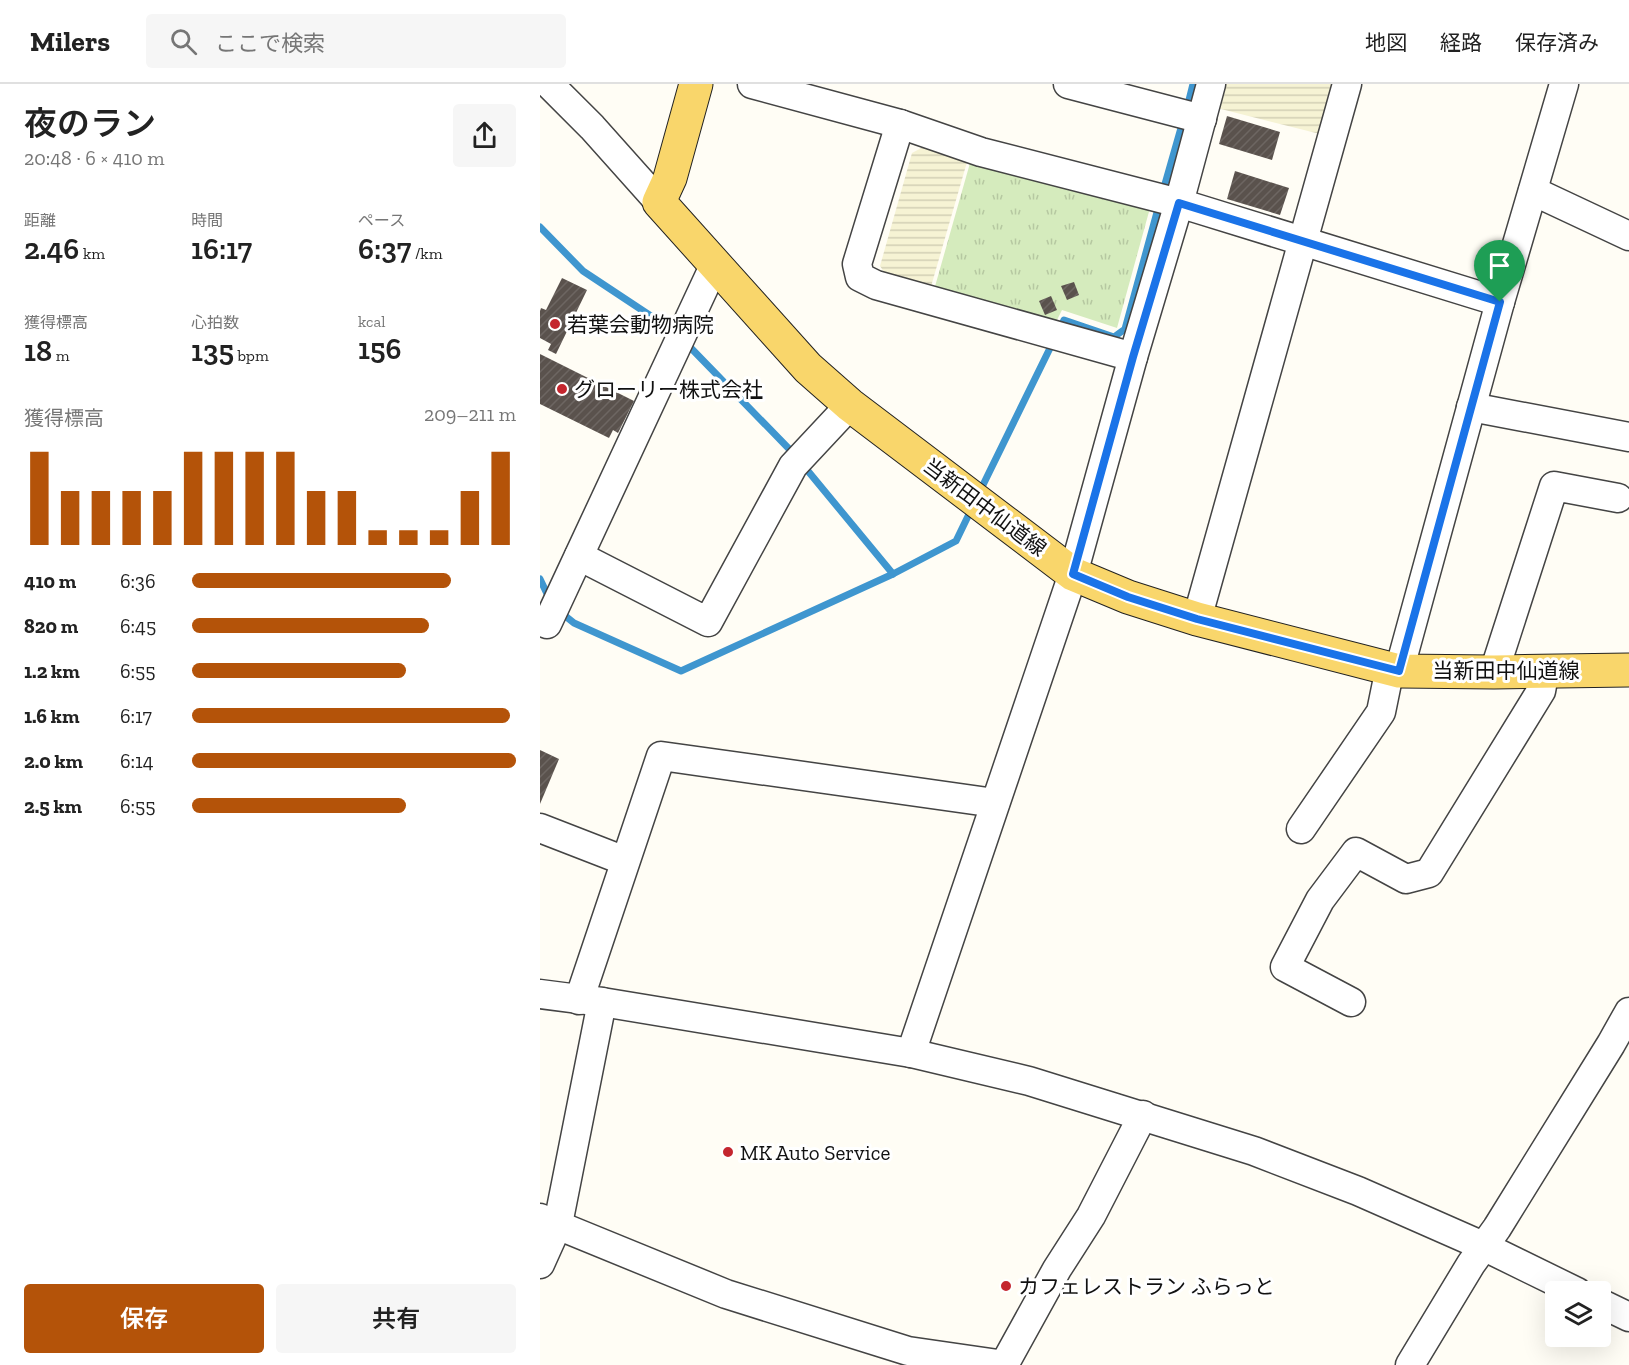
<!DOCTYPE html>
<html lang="ja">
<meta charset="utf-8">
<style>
:root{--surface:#fff;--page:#f6f6f6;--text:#222;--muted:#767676;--line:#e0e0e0;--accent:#b45309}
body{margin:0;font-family:"Zilla Slab","Noto Sans JP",serif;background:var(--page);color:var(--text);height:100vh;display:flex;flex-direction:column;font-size:22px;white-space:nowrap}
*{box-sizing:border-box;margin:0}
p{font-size:20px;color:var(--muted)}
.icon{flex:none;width:33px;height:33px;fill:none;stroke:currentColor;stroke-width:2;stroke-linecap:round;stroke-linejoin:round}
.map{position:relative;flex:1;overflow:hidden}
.drawer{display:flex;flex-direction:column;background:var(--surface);width:540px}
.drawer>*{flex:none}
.controls{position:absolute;left:1005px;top:1197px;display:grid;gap:12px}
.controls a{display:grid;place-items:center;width:66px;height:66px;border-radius:6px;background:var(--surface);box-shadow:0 6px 24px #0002;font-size:30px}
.pin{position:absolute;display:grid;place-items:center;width:51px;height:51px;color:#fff;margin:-62px -26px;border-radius:50% 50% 50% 0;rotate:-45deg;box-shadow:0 0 6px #0007}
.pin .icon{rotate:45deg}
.round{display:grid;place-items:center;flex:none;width:63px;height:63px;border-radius:6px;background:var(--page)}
.summary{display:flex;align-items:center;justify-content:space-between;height:102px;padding:0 24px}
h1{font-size:33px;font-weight:600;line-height:45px}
.stats{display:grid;grid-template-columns:repeat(3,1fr);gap:9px;height:102px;padding:6px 24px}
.stats div{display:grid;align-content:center}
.stats b{font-size:30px;font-weight:600}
.stats small{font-size:16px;font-weight:400}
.stats p{font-size:16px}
.chart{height:168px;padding:12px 24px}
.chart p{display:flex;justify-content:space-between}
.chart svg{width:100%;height:108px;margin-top:6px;stroke:var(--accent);stroke-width:6}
.action{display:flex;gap:12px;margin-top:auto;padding:12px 24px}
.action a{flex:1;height:69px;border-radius:6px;background:var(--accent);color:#fff;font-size:24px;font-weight:600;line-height:69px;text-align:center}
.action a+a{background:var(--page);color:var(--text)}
ul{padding:0 24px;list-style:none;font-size:20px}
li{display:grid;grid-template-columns:96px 72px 1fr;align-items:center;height:45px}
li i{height:15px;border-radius:8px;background:var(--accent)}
header{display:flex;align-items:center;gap:36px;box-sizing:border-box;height:84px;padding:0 30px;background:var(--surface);border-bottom:2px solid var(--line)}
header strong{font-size:28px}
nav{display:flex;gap:33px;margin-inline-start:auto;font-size:21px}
.search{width:420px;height:54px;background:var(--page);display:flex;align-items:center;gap:15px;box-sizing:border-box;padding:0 21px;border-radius:6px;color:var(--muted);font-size:22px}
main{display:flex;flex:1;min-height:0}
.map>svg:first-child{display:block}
.farmland{fill:url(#farmland-rules)}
.grass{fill:url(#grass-tufts)}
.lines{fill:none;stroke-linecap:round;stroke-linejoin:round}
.stream{stroke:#3f96cf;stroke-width:7}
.building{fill:url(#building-hatch)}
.minor-casing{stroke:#444;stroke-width:31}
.major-casing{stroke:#222;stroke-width:35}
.minor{stroke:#fff;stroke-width:28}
.major{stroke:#f9d66b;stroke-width:33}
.route-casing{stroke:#fff;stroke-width:12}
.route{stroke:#1a73e8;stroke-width:8}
.poi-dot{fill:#c4262e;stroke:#fff;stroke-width:2}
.labels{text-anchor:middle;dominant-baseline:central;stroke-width:6;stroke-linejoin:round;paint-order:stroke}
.poi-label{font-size:21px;fill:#111;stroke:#fff;text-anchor:start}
.street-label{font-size:21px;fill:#111;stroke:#fff}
</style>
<header>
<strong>Milers</strong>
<div class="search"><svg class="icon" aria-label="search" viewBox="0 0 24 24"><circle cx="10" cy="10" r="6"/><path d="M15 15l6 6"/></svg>ここで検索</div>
<nav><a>地図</a><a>経路</a><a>保存済み</a></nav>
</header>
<main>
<section class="drawer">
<div class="summary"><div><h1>夜のラン</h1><p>20:48 · 6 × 410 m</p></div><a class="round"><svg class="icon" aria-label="share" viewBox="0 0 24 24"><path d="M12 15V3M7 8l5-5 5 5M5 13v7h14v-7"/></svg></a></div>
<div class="stats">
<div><p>距離</p><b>2.46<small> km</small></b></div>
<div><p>時間</p><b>16:17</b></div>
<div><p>ペース</p><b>6:37<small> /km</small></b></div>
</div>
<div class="stats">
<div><p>獲得標高</p><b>18<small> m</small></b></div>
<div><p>心拍数</p><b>135<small> bpm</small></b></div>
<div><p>kcal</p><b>156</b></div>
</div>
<div class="chart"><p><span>獲得標高</span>209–211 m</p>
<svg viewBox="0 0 160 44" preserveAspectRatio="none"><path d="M5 44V6M15 44V22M25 44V22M35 44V22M45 44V22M55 44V6M65 44V6M75 44V6M85 44V6M95 44V22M105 44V22M115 44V38M125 44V38M135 44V38M145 44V22M155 44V6"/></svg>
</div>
<ul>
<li><b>410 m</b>6:36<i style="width:80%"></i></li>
<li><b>820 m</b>6:45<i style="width:73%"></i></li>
<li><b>1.2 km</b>6:55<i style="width:66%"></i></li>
<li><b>1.6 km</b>6:17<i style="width:98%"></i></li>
<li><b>2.0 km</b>6:14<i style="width:100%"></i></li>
<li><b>2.5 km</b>6:55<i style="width:66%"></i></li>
</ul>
<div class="action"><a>保存</a><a>共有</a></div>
</section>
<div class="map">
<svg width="1089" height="1281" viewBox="0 0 1089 1281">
<defs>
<pattern id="farmland-rules" width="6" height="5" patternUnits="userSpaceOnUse" patternTransform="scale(1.5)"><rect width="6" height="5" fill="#f6f3d4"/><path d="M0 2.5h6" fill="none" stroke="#d2cfb5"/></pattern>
<pattern id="grass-tufts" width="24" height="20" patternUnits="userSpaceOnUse" patternTransform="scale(1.5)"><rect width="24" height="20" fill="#d5ebbd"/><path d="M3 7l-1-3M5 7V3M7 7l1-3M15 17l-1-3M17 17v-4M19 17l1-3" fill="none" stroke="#b6c8a1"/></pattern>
<pattern id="building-hatch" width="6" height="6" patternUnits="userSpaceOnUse" patternTransform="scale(1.5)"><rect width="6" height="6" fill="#5a524d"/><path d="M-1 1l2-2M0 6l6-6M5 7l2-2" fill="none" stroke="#6d6662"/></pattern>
</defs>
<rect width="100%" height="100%" fill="#fffdf5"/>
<g class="farmland">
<polygon points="684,0 794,0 780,50 677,24"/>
<polygon points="385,62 427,78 390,206 348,194 340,182 372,69"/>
</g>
<polygon class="grass" points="430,79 610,124 577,244 522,226 514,242 394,206"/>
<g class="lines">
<g class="stream">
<polyline points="647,24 653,0"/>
<polyline points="623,107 643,37"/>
<polyline points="0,143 43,187 123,240 136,251"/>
<polyline points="520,245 524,236 574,253 585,245 619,121"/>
<polyline points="147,260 254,370"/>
<polyline points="263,381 353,490"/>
<polyline points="442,403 513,258"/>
<polyline points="0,495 10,516"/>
<polyline points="19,527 34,539 141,587 353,490 416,457 431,426"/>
</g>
</g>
<g class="building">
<polygon points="687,32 740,48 732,76 679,60"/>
<polygon points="695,87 749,104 740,131 687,115"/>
<polygon points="22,194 47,206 16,270 8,266 11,260 0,254 0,227 1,224 6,226"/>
<polygon points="534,198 539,211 527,216 521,202"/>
<polygon points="511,212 517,226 505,231 499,217"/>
<polygon points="0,270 94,317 78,349 73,346 69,354 0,320"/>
<polygon points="0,666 19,675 0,720"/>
</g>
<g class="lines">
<g class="minor-casing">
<g id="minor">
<polyline points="9,0 52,43 119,118"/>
<polyline points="212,0 360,40 441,68 639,119 960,218"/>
<polyline points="528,0 662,35"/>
<polyline points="360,40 317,180 320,193 336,201 593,273"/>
<polyline points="993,107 1089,152"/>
<polyline points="931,323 1089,353"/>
<polyline points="39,472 168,538 253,382 310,321"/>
<polyline points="657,535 807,0"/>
<polyline points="0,537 7,540 175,180"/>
<polyline points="859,587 960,218 1024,0"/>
<polyline points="954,588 1014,402 1078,414"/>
<polyline points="0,744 85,777"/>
<polyline points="761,745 841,628 850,584"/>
<polyline points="0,910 62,918 371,969 489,997 714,1067 818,1107 943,1162 1037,1208"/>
<polyline points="39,916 121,672 455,719"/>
<polyline points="811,918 745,883 780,816 816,768 866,795 889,789 1001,607 1005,586"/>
<polyline points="371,969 533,490 593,273 639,119 671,0"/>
<polyline points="0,1134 186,1210 368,1267 465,1281"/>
<polyline points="0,1180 18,1140 62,918"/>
<polyline points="1060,1219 1089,1233"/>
<polyline points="464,1281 517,1185 551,1132 603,1031"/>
<polyline points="870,1281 931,1180 957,1144 1071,960 1089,928"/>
</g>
</g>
<g class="major-casing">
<polyline id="major" points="156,0 130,94 119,118 268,284 310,321 533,490 588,513 657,535 859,587 954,588 1089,586"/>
</g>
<use href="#minor" class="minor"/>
<use href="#major" class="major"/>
</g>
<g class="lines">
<g class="route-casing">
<polygon id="route" points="639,119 960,218 859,587 657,535 588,513 533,490 593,273"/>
</g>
<use href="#route" class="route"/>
</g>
<g class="poi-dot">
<circle cx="15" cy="240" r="6"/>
<circle cx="22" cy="305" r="6"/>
<circle cx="188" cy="1068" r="6"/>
<circle cx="466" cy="1202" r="6"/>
</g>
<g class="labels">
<g class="poi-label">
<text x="27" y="240">若葉会動物病院</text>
<text x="34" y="305">グローリー株式会社</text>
<text x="200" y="1068">MK Auto Service</text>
<text x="478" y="1202">カフェレストラン ふらっと</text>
</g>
<g class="street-label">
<text transform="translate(445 423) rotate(37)">当新田中仙道線</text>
<text x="966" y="586">当新田中仙道線</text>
</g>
</g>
</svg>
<div class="controls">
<a><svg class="icon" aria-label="layers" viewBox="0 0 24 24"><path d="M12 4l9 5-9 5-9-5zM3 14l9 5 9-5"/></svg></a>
</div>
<div class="pin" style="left:960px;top:218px;background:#1e9e55"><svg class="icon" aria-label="arrive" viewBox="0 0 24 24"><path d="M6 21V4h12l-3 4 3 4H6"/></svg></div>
</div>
</main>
